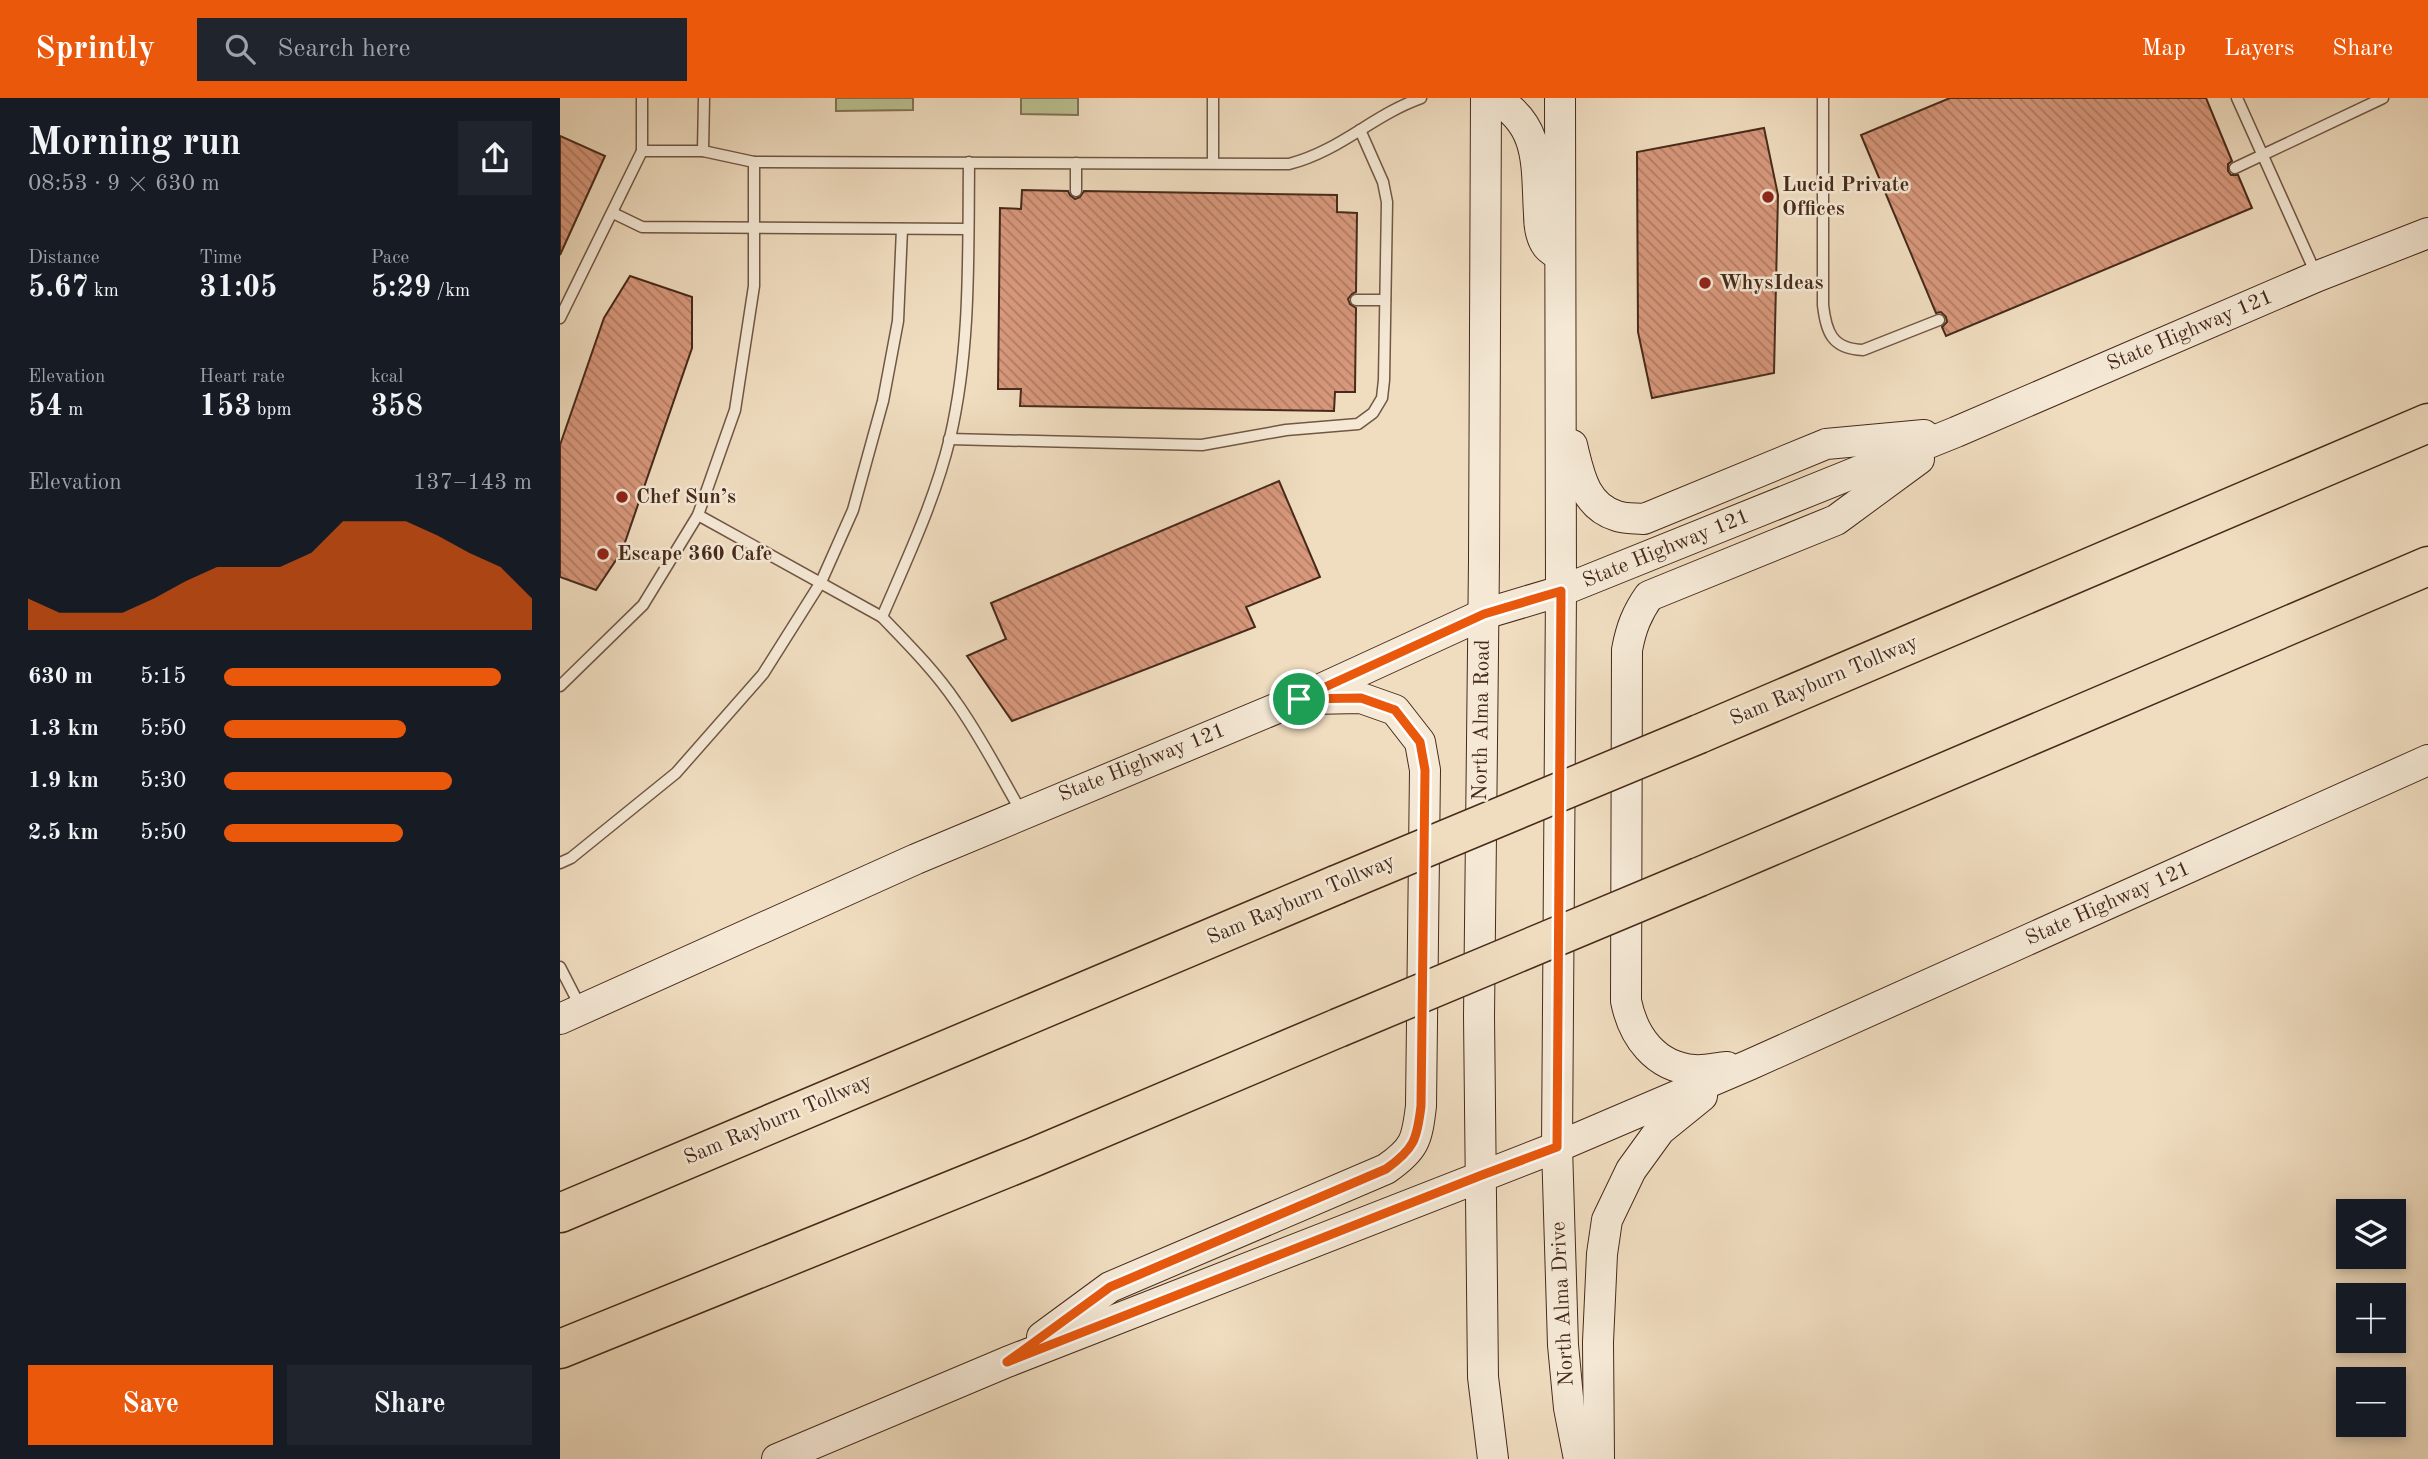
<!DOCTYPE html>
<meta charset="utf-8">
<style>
:root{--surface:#171b24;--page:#20242c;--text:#f1f3f6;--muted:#9ea1a6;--accent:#ea580c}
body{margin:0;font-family:"Old Standard TT",serif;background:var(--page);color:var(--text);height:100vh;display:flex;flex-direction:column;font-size:26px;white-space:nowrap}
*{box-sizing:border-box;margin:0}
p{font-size:23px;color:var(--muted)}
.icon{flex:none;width:38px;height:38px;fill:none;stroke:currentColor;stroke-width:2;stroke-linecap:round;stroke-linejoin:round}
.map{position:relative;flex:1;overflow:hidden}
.drawer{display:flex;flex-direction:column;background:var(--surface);width:560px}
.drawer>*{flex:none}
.buttons{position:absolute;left:1776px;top:1101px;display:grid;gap:14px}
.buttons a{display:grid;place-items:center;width:70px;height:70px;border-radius:0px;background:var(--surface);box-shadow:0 4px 10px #0003;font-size:35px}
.pin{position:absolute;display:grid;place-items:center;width:60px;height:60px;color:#fff;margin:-30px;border:4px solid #fff;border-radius:50%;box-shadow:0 2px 7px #0007}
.round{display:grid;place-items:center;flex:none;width:74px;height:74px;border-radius:0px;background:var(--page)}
.headline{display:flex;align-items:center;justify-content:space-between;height:119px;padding:0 28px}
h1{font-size:38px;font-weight:600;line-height:52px}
.stats{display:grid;grid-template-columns:repeat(3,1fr);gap:10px;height:119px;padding:7px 28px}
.stats div{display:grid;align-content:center}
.stats b{font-size:30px;font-weight:600}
.stats small{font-size:19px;font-weight:400}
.stats p{font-size:19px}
.chart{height:196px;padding:14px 28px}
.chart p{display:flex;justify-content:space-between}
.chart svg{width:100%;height:126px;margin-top:7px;fill:var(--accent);opacity:.7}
.action{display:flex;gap:14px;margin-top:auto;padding:14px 28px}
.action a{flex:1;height:80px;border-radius:0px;background:var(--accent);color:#fff;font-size:28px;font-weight:600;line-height:80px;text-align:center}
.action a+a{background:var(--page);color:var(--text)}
ul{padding:0 28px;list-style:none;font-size:23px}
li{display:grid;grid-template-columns:112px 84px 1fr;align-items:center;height:52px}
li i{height:18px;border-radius:9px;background:var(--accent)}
header{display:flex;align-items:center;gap:42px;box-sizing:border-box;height:98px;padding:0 35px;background:var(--accent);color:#fff}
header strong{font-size:33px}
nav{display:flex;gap:38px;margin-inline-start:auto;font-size:24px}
.search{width:490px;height:63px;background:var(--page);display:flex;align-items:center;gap:18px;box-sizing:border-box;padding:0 24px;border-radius:0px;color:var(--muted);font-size:26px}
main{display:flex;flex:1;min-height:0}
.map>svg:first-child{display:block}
.green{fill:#bbc091;stroke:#817556;stroke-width:2}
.building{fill:url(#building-back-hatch);stroke:#472a1b;stroke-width:2}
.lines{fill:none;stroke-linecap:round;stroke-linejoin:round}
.service-casing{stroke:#715744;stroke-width:13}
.secondary-casing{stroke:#472a1b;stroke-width:32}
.motorway-casing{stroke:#472a1b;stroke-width:41}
.service{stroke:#f5e9d6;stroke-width:10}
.secondary{stroke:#f5e9d6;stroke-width:30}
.motorway{stroke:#f0ddc0;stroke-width:38}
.motorway-bridge-casing{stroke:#472a1b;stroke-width:41;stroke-linecap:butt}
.motorway-bridge{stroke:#f0ddc0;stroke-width:38}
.route-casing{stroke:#fff;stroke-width:14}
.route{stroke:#ea580c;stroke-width:9}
.poi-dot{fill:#8f2418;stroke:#f5e9d6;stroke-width:2.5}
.labels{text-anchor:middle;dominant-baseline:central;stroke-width:5;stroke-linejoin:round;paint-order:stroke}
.poi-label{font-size:21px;font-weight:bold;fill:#472a1b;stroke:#f5e9d6;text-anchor:start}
.street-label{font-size:21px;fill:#472a1b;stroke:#f5e9d6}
</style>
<header>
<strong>Sprintly</strong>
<div class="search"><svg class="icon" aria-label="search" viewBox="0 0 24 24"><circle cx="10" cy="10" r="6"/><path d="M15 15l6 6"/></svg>Search here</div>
<nav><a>Map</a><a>Layers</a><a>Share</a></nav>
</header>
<main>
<section class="drawer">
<div class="headline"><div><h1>Morning run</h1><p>08:53 · 9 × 630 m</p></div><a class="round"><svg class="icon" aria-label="share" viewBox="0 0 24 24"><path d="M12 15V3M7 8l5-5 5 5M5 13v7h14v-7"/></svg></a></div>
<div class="stats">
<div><p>Distance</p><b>5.67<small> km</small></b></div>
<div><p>Time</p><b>31:05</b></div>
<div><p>Pace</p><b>5:29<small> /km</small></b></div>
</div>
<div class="stats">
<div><p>Elevation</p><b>54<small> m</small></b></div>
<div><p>Heart rate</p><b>153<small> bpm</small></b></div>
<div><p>kcal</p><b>358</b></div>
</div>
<div class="chart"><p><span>Elevation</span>137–143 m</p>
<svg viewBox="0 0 160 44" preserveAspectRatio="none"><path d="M0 44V33L10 38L20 38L30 38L40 33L50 27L60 22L70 22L80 22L90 17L100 6L110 6L120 6L130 11L140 17L150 22L160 33V44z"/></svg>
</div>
<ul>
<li><b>630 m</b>5:15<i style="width:90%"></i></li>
<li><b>1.3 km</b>5:50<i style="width:59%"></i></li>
<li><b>1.9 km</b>5:30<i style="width:74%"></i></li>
<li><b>2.5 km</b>5:50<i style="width:58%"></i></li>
</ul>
<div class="action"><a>Save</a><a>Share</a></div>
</section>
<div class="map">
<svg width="1868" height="1361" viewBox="0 0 1868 1361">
<defs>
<pattern id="building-back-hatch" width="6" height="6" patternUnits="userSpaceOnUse" patternTransform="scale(1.75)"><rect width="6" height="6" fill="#d8987c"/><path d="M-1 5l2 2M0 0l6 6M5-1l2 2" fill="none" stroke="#b17c65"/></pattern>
</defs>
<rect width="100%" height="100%" fill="#f0ddc0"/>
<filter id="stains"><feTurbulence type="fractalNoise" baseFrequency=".00286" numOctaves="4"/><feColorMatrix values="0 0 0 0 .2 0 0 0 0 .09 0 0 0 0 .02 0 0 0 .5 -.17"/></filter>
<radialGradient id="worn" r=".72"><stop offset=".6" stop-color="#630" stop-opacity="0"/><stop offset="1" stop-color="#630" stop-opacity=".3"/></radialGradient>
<g class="green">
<polygon points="276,0 353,0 353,12 276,13"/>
<polygon points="461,0 518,0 518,17 461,16"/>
</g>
<g class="building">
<polygon points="1390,0 1646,0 1672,63 1668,66 1668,73 1671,77 1678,77 1692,110 1386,238 1382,229 1387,224 1386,219 1381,214 1376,215 1301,37"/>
<polygon points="1204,30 1218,97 1214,275 1092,300 1078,234 1077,54"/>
<polygon points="0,38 45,58 0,157"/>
<polygon points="462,92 508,93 510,97 515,101 520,99 524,93 777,97 777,114 797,115 796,194 792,196 788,201 790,206 796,210 795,294 775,294 774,313 460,308 461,291 438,291 440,110 461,111"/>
<polygon points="70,178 132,199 132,250 62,453 36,492 0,479 0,347 44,220"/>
<polygon points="719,383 760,479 686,509 695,529 452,623 407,558 446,541 431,505"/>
</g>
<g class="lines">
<g class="service-casing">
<g id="service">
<path d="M 144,0 L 143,53 L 194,64 L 729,66 C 780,53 813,17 861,0"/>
<path d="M 1263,0 L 1263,207 C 1266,234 1272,251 1303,252 L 1379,222"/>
<polyline points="1677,0 1756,176"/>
<polyline points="82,53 143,53"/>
<path d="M 409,64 C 408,156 411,250 390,340 C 375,402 347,461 322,519 C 348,546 375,573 396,604 C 421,639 440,677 462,715"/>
<polyline points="516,65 516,93"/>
<polyline points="653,65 653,0"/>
<polyline points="1675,70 1823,0"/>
<polyline points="53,115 82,129 408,131"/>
<polyline points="796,202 825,202"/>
<polyline points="0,220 82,53 82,0"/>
<polyline points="389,341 642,347 726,332 798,326 813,315 822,300 824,282 827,104 823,84 800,32"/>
<polyline points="138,417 322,519"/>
<polyline points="0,588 83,507 138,417 175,312 194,188 194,64"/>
<polyline points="0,765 11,760 116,675 203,576 261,484 293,412 323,303 338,223 342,131"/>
<polyline points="0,869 21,910"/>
</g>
</g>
<g class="secondary-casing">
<g id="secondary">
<polyline points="926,0 924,462 919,918 923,1279 933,1361"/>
<path d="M 934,0 C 982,27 976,68 979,116 C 979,126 981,140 987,148 C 990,152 996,155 1000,158"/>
<polyline points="1000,0 1001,493 997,1049 1003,1247 1009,1310 1019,1361"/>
<path d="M 1012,347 C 1019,375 1024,408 1057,418 C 1065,421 1076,420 1084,421 L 1266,346 L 1364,337"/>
<polyline points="0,921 356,761 739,601 924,516 1001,493 1396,334 1758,178 1868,135"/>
<path d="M 1167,969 C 1156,970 1144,973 1134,972 C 1095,969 1073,938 1066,903 L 1067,552 C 1071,530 1077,515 1089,498 L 1276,422 L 1359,361"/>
<path d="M 482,1239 L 550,1189 L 826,1071 C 855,1051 857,1042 861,1008 L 865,672 L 860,644 L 835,612 L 801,600 L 749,601"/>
<polyline points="217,1361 447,1264 997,1049 1189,967 1868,662"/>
<polyline points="1039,1361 1038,1244 1042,1156 1047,1122 1071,1072 1100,1032 1142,998"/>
</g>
</g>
<g class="motorway-casing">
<g id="motorway">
<polyline points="1139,636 1868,325"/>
<polyline points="1139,779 1868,468"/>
<polyline points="0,1115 776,787"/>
<polyline points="0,1251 474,1059 778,930"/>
</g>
</g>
<use href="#service" class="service"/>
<use href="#secondary" class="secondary"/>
<use href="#motorway" class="motorway"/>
<g class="motorway-bridge-casing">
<g id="motorway-bridge">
<polyline points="776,787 1139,636"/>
<polyline points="778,930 1139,779"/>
</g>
</g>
<use href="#motorway-bridge" class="motorway-bridge"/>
</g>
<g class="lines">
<g class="route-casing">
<path id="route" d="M 1001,493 L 997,1049 L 922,1077 L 447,1264 L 550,1189 L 826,1071 C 854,1051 857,1042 861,1008 L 865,672 L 860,644 L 835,612 L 801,600 L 739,601 L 924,516 Z"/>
</g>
<use href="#route" class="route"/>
</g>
<g class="poi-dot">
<circle cx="1208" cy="99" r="7"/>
<circle cx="1145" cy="185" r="7"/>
<circle cx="62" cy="399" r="7"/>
<circle cx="43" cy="456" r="7"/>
</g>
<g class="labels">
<g class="poi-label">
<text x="1222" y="87">Lucid Private<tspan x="1222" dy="24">Offices</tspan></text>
<text x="1159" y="185">WhysIdeas</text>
<text x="76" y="399">Chef Sun’s</text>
<text x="57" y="456">Escape 360 Cafe</text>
</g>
<g class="street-label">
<text transform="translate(1630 233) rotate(-23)">State Highway 121</text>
<text transform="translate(1106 451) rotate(-22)">State Highway 121</text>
<text transform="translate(1264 583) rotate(-23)">Sam Rayburn Tollway</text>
<text transform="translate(922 622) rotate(-89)">North Alma Road</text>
<text transform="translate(582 665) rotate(-22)">State Highway 121</text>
<text transform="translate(741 802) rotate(-23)">Sam Rayburn Tollway</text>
<text transform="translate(1548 806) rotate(-24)">State Highway 121</text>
<text transform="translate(218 1022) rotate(-23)">Sam Rayburn Tollway</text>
<text transform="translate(1003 1206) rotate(-93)">North Alma Drive</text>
</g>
</g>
<rect width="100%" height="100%" filter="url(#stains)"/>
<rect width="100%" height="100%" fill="url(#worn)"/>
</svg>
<div class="buttons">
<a><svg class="icon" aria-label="layers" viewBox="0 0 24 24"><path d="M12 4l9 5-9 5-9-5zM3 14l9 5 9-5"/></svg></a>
<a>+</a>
<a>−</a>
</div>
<div class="pin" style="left:739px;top:601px;background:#1e9e55"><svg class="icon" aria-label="arrive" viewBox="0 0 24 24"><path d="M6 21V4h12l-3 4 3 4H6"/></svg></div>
</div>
</main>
